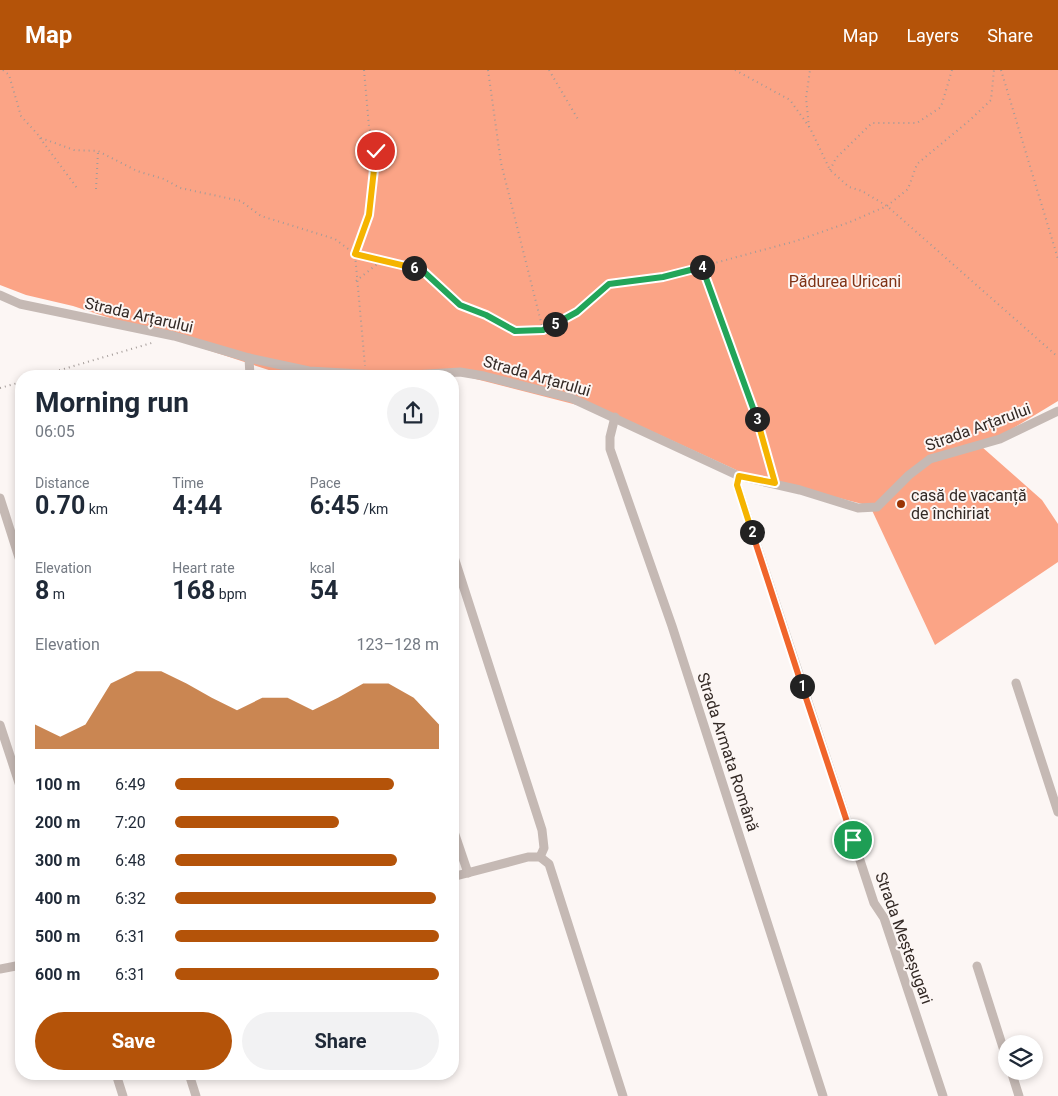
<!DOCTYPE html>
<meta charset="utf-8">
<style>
:root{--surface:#fff;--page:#f2f2f3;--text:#1f2937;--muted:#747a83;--accent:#b45309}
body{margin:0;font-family:Roboto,sans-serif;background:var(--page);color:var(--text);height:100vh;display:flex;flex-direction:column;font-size:19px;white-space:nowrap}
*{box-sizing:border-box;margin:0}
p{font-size:16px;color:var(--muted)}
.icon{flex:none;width:28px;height:28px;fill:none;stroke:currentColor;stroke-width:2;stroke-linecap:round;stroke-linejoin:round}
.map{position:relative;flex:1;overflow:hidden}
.panel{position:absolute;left:15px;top:300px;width:444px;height:710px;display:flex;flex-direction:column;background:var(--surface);border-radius:20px;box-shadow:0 2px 8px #0003}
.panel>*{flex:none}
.buttons{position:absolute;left:998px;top:965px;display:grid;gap:10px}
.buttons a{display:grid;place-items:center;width:45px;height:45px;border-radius:50%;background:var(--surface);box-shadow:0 2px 8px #0003;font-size:25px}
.pin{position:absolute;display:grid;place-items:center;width:42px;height:42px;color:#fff;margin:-21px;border:2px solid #fff;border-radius:50%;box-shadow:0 1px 5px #0007}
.km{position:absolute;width:25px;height:25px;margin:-12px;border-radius:50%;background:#222;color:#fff;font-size:14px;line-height:25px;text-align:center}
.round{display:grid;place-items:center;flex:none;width:52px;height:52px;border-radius:26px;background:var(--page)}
.head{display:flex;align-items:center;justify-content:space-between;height:85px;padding:0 20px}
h1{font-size:28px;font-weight:700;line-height:38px}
.metrics{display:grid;grid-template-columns:repeat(3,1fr);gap:8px;height:85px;padding:5px 20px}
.metrics div{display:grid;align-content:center}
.metrics b{font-size:25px;font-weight:700}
.metrics small{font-size:14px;font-weight:400}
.metrics p{font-size:14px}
.chart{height:140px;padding:10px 20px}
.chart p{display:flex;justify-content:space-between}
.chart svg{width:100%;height:90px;margin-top:5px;fill:var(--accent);opacity:.7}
.action{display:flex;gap:10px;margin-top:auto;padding:10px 20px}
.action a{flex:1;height:58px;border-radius:30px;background:var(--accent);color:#fff;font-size:20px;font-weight:700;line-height:58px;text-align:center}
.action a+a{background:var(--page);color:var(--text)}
ul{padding:0 20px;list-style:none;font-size:16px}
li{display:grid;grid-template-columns:80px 60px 1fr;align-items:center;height:38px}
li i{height:12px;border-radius:6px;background:var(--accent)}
header{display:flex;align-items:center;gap:30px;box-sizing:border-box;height:70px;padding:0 25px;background:var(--accent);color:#fff}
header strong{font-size:24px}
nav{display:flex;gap:28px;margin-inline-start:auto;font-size:18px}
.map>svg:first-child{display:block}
.forest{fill:#fba486}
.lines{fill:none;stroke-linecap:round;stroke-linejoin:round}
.path{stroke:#a39b98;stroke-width:2;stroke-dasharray:1 4;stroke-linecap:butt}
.street{stroke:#c5b9b4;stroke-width:9}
.split-1-casing{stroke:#fff;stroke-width:10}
.split-2-casing{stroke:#fff;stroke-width:10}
.split-3-casing{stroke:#fff;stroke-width:10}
.split-4-casing{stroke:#fff;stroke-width:10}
.split-5-casing{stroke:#fff;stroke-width:10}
.split-6-casing{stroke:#fff;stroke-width:10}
.split-7-casing{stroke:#fff;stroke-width:10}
.split-1{stroke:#f0652b;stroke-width:6}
.split-2{stroke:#f0652b;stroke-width:6}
.split-3{stroke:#f5b400;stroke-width:6}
.split-4{stroke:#22a559;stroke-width:6}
.split-5{stroke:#22a559;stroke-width:6}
.split-6{stroke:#22a559;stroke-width:6}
.split-7{stroke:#f5b400;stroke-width:6}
.poi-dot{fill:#993404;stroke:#fcf6f4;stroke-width:2}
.labels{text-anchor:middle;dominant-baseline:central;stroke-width:4;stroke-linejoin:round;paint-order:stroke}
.park-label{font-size:16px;fill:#803316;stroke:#fcf6f4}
.street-label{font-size:16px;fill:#332925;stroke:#fcf6f4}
.poi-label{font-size:16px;fill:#332925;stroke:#fcf6f4;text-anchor:start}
</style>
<header>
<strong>Map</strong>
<nav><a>Map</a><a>Layers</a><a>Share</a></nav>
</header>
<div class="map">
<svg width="1058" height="1026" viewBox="0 0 1058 1026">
<rect width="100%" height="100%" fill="#fcf6f4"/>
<polygon class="forest" points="0,0 1058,0 1058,331 982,377 1042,430 1058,454 1058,492 935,575 870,436 745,404 616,345 460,305 331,306 278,303 73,236 26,225 0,215"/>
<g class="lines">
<g class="path">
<polyline points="3,0 9,5 21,46 41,68 74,80 98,81 137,101 164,109 180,118 241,131 261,146 335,169 355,184 422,200 460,235 486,245 515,261 543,260 577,242 609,214 663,207 796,171 850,152 887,136 908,119 917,94 970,50 991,30 994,0"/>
<polyline points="364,0 369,57 376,81 369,145 355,184 365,296"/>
<polyline points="488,0 501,93 543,260"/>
<polyline points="549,0 579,51"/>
<polyline points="735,0 790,30 810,58 830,100 849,117 862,121 887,136 1058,287"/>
<polyline points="1001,0 1058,189"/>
<polyline points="809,57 806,28 810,0"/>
<polyline points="40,68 77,118"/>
<polyline points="830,100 836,88 872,53 917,53 941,37 952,0"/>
<polyline points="96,119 98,82"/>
<polyline points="703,198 750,325 773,404"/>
<polyline points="356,211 381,191"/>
<polyline points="40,306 155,272"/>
<polyline points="0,318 21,312"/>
</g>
<g class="street">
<polyline points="0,225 20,234 174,266 249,288 309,301 396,306 460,302 484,306 571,328 739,406 800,420 858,438 877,437 909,405 930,389 1000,369 1058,341"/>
<polyline points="249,288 250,306"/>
<polyline points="615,347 610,367 610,379 672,556 823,1026"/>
<polyline points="739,406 737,415 874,833 884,848 943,1026"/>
<polyline points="0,428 21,494"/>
<polyline points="452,481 542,760 544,778 540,787"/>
<polyline points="1016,613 1058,742"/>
<polyline points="0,655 21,719"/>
<polyline points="452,756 468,803"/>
<polyline points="452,807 528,787 540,787 549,794 623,1026"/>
<polyline points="977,896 1006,987"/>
<polyline points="0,899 21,895"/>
<polyline points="1011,1001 1019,1026"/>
<polyline points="116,1004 123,1026"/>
<polyline points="189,1004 196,1026"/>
</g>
</g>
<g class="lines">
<g class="split-1-casing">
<polyline id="split-1" points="802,616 853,770"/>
</g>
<g class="split-2-casing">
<polyline id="split-2" points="752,462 802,616"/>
</g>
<g class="split-3-casing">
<polyline id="split-3" points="752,462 737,415 739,406 775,413 757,349"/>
</g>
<g class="split-4-casing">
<polyline id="split-4" points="702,197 757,349"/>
</g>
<g class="split-5-casing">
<polyline id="split-5" points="555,254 577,242 609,214 663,207 702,197"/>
</g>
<g class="split-6-casing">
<polyline id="split-6" points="414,198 422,200 460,235 486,245 515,261 543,260 555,254"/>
</g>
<g class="split-7-casing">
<polyline id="split-7" points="376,81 369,145 355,184 414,198"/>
</g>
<use href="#split-1" class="split-1"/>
<use href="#split-2" class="split-2"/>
<use href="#split-3" class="split-3"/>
<use href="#split-4" class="split-4"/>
<use href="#split-5" class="split-5"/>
<use href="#split-6" class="split-6"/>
<use href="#split-7" class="split-7"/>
</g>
<circle class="poi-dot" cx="901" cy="434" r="5"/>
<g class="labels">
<g class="park-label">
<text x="845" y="211">Pădurea Uricani</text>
</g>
<g class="street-label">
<text transform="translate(139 245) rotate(13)">Strada Arțarului</text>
<text transform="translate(537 306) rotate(16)">Strada Arțarului</text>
<text transform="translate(978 357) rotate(-20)">Strada Arțarului</text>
<text transform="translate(728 682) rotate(72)">Strada Armata Română</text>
<text transform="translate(904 868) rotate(70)">Strada Meșteșugari</text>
</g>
<g class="poi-label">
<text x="911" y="425">casă de vacanță<tspan x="911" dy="18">de închiriat</tspan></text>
</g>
</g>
</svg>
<div class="buttons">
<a><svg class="icon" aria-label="layers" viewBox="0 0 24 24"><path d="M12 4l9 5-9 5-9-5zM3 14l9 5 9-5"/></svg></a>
</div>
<div class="pin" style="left:853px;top:770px;background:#1e9e55"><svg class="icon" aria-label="arrive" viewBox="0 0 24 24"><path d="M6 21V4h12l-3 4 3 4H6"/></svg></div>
<div class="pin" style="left:376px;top:81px;background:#d93025"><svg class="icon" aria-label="check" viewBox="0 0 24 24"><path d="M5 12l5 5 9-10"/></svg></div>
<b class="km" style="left:802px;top:616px">1</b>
<b class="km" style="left:752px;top:462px">2</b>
<b class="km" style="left:757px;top:349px">3</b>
<b class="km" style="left:702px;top:197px">4</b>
<b class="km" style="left:555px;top:254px">5</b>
<b class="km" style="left:414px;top:198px">6</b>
<section class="panel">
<div class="head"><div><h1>Morning run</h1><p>06:05</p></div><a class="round"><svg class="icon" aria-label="share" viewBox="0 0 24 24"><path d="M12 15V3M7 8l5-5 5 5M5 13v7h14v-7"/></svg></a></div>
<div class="metrics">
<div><p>Distance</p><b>0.70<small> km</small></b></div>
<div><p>Time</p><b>4:44</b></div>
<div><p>Pace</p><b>6:45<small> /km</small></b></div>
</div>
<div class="metrics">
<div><p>Elevation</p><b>8<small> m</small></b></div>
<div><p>Heart rate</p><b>168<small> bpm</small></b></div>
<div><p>kcal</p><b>54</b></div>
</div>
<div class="chart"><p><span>Elevation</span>123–128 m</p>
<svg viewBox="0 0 160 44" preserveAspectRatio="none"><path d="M0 44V32L10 38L20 32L30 12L40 6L50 6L60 12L70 19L80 25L90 19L100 19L110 25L120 19L130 12L140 12L150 19L160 32V44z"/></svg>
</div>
<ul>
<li><b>100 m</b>6:49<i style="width:83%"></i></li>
<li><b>200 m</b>7:20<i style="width:62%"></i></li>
<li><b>300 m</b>6:48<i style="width:84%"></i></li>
<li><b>400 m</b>6:32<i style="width:99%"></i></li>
<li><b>500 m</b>6:31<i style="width:100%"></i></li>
<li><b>600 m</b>6:31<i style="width:100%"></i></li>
</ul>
<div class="action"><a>Save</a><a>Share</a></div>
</section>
</div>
